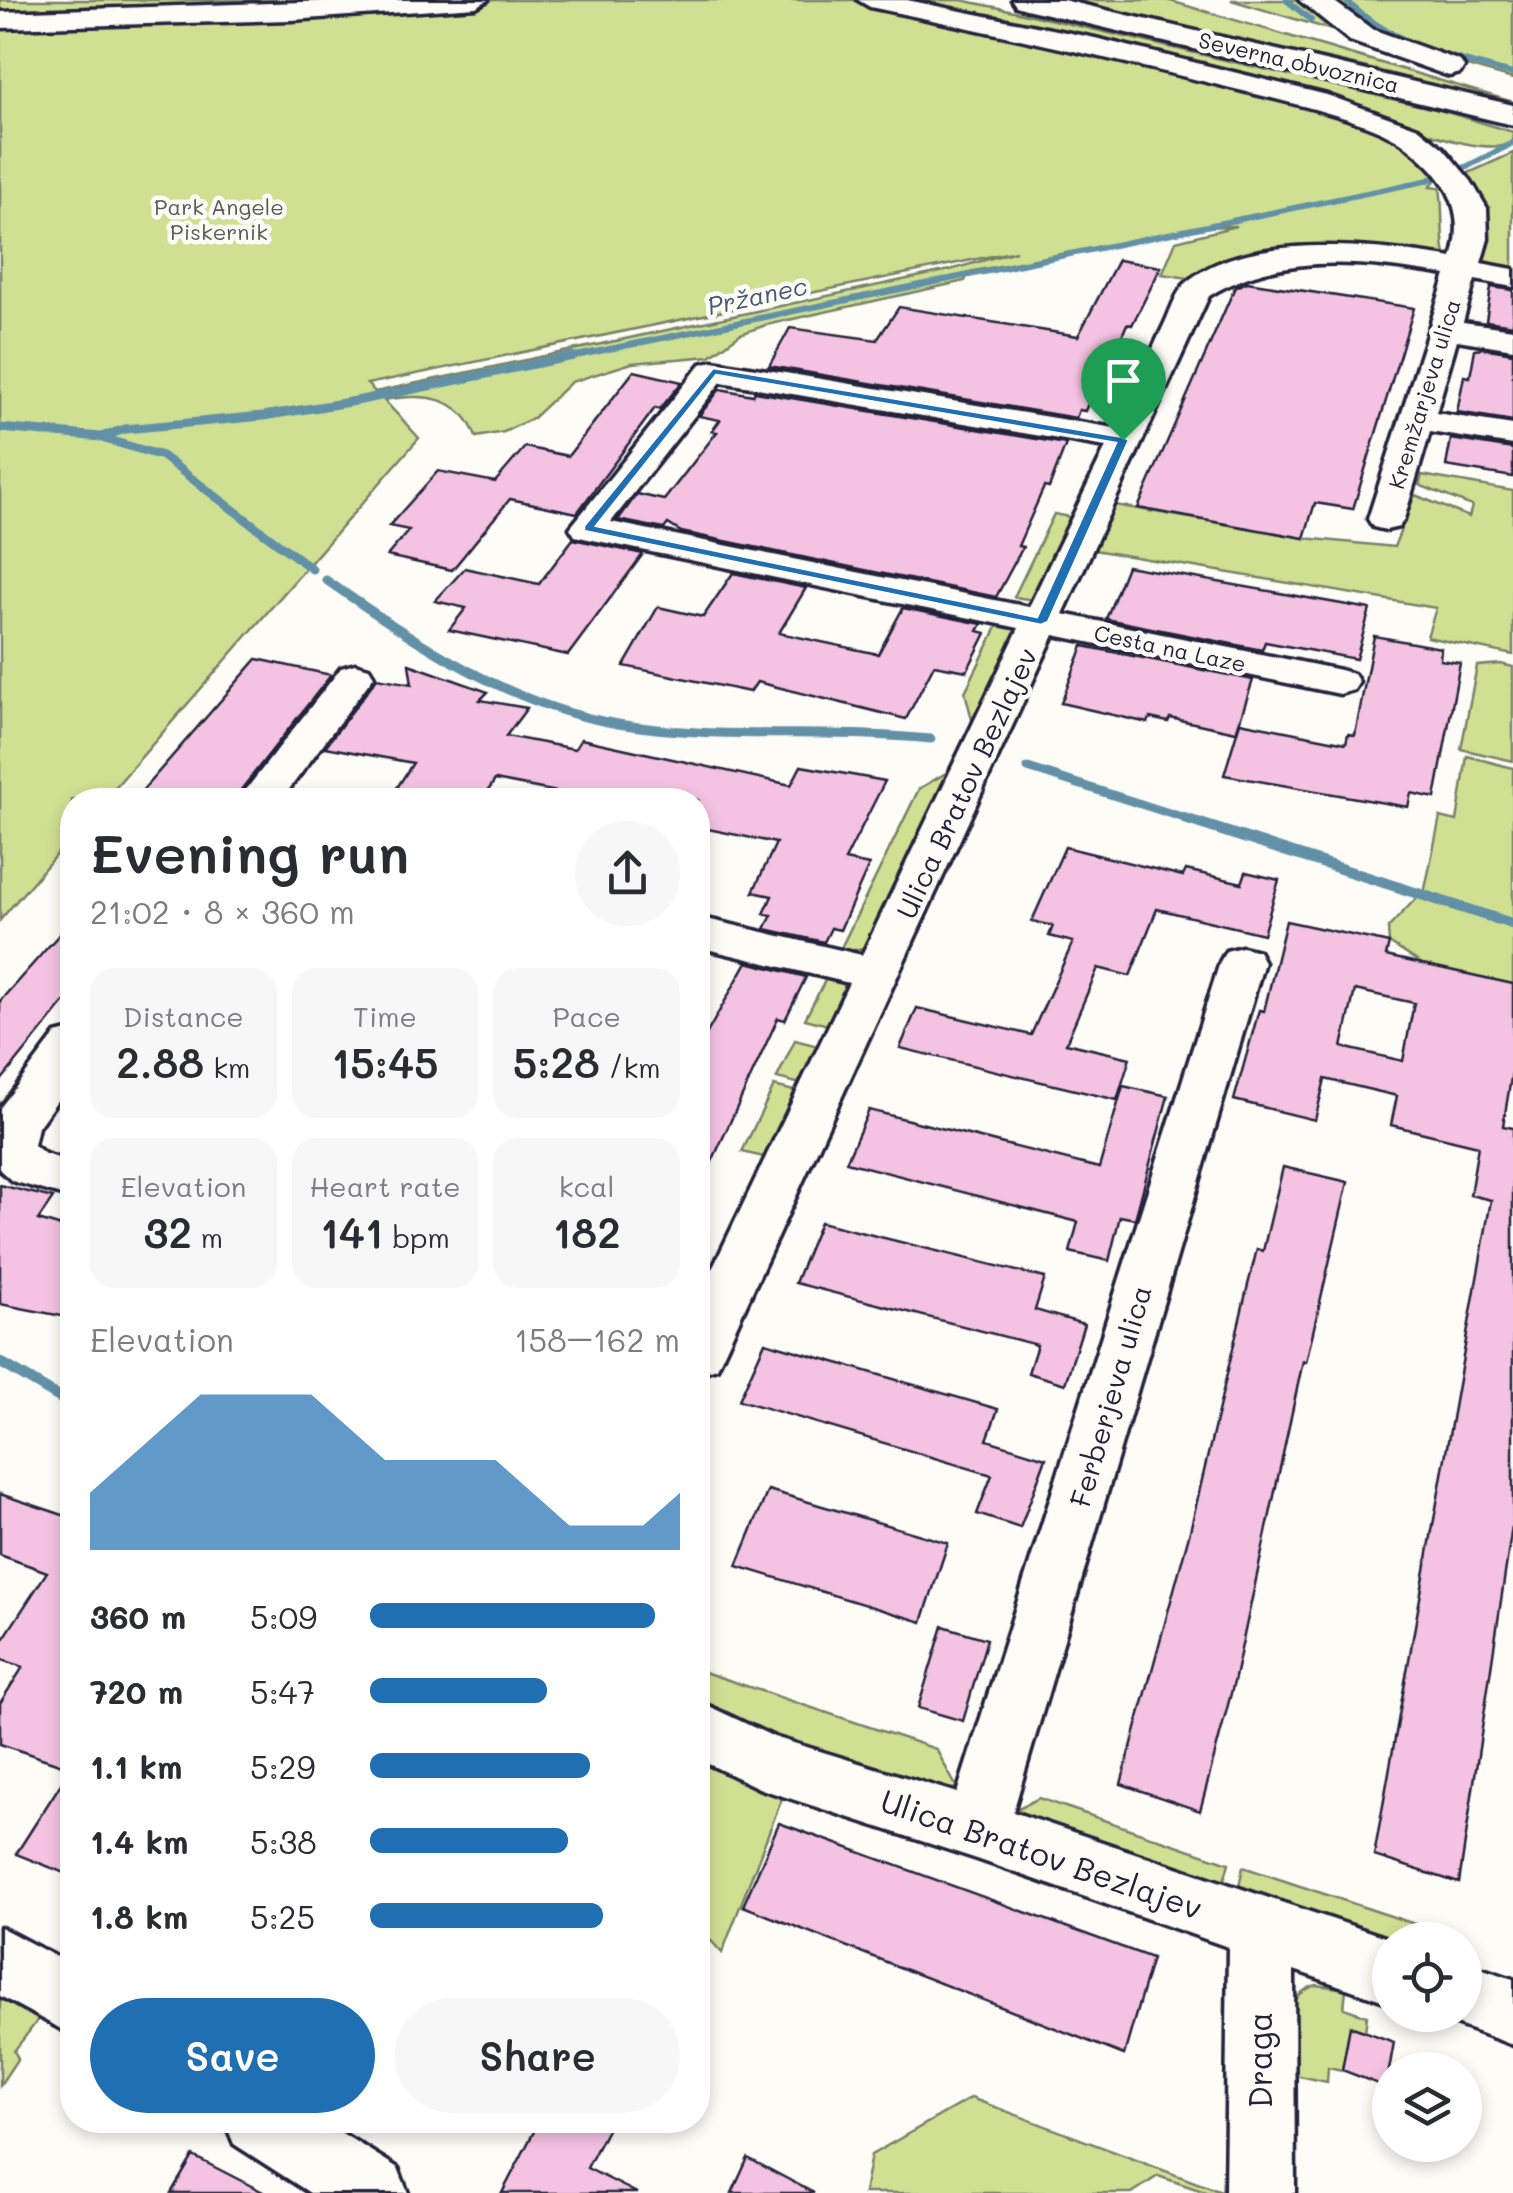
<!DOCTYPE html>
<meta charset="utf-8">
<style>
:root{--surface:#fff;--page:#f7f7f7;--text:#2b2b33;--muted:#7c7c81;--accent:#1f6fb2}
body{margin:0;font-family:Mali,sans-serif;background:var(--page);color:var(--text);height:100vh;display:flex;flex-direction:column;font-size:38px;white-space:nowrap}
*{box-sizing:border-box;margin:0}
p{font-size:32px;color:var(--muted)}
.icon{flex:none;width:55px;height:55px;fill:none;stroke:currentColor;stroke-width:2;stroke-linecap:round;stroke-linejoin:round}
.map{position:relative;flex:1;overflow:hidden}
.sheet{position:absolute;left:60px;top:788px;width:650px;height:1345px;display:flex;flex-direction:column;background:var(--surface);border-radius:40px;box-shadow:0 5px 15px #0003}
.sheet>*{flex:none}
.fabs{position:absolute;left:1372px;top:1922px;display:grid;gap:20px}
.fabs a{display:grid;place-items:center;width:110px;height:110px;border-radius:50%;background:var(--surface);box-shadow:0 5px 15px #0003;font-size:50px}
.pin{position:absolute;display:grid;place-items:center;width:85px;height:85px;color:#fff;margin:-102px -42px;border-radius:50% 50% 50% 0;rotate:-45deg;box-shadow:0 0 10px #0007}
.pin .icon{rotate:45deg}
.round{display:grid;place-items:center;flex:none;width:105px;height:105px;border-radius:52px;background:var(--page)}
.headline{display:flex;align-items:center;justify-content:space-between;height:170px;padding:0 30px}
h1{font-size:55px;font-weight:600;line-height:75px}
.metrics{display:grid;grid-template-columns:repeat(3,1fr);gap:15px;height:170px;padding:10px 30px}
.metrics div{display:grid;align-content:center;border-radius:25px;background:var(--page);text-align:center}
.metrics b{font-size:42px;font-weight:600}
.metrics small{font-size:28px;font-weight:400}
.metrics p{font-size:28px}
.chart{height:280px;padding:20px 30px}
.chart p{display:flex;justify-content:space-between}
.chart svg{width:100%;height:180px;margin-top:10px;fill:var(--accent);opacity:.7}
.primary-button{display:flex;gap:20px;margin-top:auto;padding:20px 30px}
.primary-button a{flex:1;height:115px;border-radius:60px;background:var(--accent);color:#fff;font-size:40px;font-weight:600;line-height:115px;text-align:center}
.primary-button a+a{background:var(--page);color:var(--text)}
ul{padding:0 30px;list-style:none;font-size:32px}
li{display:grid;grid-template-columns:160px 120px 1fr;align-items:center;height:75px}
li i{height:25px;border-radius:12px;background:var(--accent)}
.map>svg:first-child{display:block}
.green{fill:#cfe093;stroke:#788167;stroke-width:2.5;fill-rule:evenodd}
.lines{fill:none;stroke-linecap:round;stroke-linejoin:round}
.stream-far2{stroke:#6290a6;stroke-width:6}
.stream-far1{stroke:#6290a6;stroke-width:9}
.stream{stroke:#6290a6;stroke-width:11}
.building{fill:#f5c3e2;stroke:#22223b;stroke-width:2.5;fill-rule:evenodd}
.minor-casing{stroke:#22223b;stroke-width:7}
.highway-casing{stroke:#22223b;stroke-width:7}
.minor{fill:#fdfcf7;fill-rule:evenodd}
.highway{fill:#fdfcf7;fill-rule:evenodd}
.route{fill:#1f6fb2;stroke:#fff;stroke-width:2.5;fill-rule:evenodd}
.labels{text-anchor:middle;dominant-baseline:central;stroke-width:9;stroke-linejoin:round;paint-order:stroke}
.far-street-label{font-size:22px;fill:#22223b;stroke:#fdfcf7}
.far-park-label{font-size:22px;fill:#565b55;stroke:#fdfcf7}
.far-water-label{font-size:25px;font-style:italic;fill:#425970;stroke:#fdfcf7}
.street-label{font-size:28px;fill:#22223b;stroke:#fdfcf7}
.near-street-label{font-size:32px;fill:#22223b;stroke:#fdfcf7}
</style>
<div class="map">
<svg width="1513" height="2193" viewBox="0 0 1513 2193">
<rect width="100%" height="100%" fill="#fdfcf7"/>
<filter id="ink" filterUnits="userSpaceOnUse"><feTurbulence type="fractalNoise" baseFrequency=".01" numOctaves="2"/><feDisplacementMap in="SourceGraphic" scale="20" xChannelSelector="R" yChannelSelector="G"/><feConvolveMatrix kernelMatrix="1 2 1 2 8 2 1 2 1" color-interpolation-filters="sRGB"/></filter>
<g filter="url(#ink)">
<g class="green">
<path d="M 0,0 L 862,0 L 1249,87 L 1383,128 L 1432,170 L 1436,179 L 1430,187 L 1440,188 C 1444,212 1440,236 1446,261 L 1353,253 L 1195,279 L 1162,274 L 1176,241 L 1236,226 L 1201,227 L 968,272 L 965,281 L 766,325 L 740,334 L 710,356 L 632,363 L 571,382 L 533,418 L 504,432 L 476,437 C 461,395 423,393 384,400 L 419,438 L 104,800 L 72,800 L 72,836 L 0,920 ZM 1016,251 L 950,270 L 375,392 L 367,384 Z"/>
<path d="M 897,0 L 961,0 L 1014,11 L 1440,110 L 1513,132 L 1513,144 C 1474,156 1406,123 1365,113 C 1209,75 1053,38 897,0 Z"/>
<polygon points="1068,0 1167,0 1513,102 1513,107 1389,73"/>
<polygon points="1231,0 1303,0 1342,33"/>
<path d="M 1336,0 L 1513,0 L 1513,79 C 1455,62 1378,46 1336,0 Z"/>
<polygon points="1513,153 1513,275 1473,268 1464,175"/>
<polygon points="1422,475 1513,491 1513,655 1427,637 1436,608 1088,549 1109,504 1304,538 1394,547 1415,495 1469,517 1472,506 1419,485"/>
<polygon points="1054,514 1074,518 1034,600 1014,597"/>
<polygon points="1001,619 1014,626 1017,634 974,727 965,692"/>
<polygon points="1501,664 1513,667 1513,761 1461,749 1477,666"/>
<polygon points="1467,756 1513,768 1513,984 1422,964 1389,943 1388,928 1425,889 1440,817 1457,821"/>
<polygon points="946,773 952,773 867,947 838,954 919,789"/>
<polygon points="830,971 843,981 846,994 832,1026 805,1019"/>
<polygon points="795,1040 822,1047 805,1085 777,1078"/>
<polygon points="774,1086 802,1093 768,1158 742,1152"/>
<polygon points="698,1670 936,1749 957,1788 936,1791 729,1722 698,1702"/>
<polygon points="698,1754 786,1788 722,1953 698,1926"/>
<polygon points="1039,1798 1229,1863 1221,1892 1028,1820 1018,1808"/>
<polygon points="1243,1867 1463,1940 1390,1940 1237,1897"/>
<polygon points="0,1985 44,2012 14,2051 18,2058 0,2085"/>
<path d="M 1317,1985 L 1346,1989 L 1344,2008 L 1367,2016 L 1365,2031 L 1350,2027 L 1342,2070 L 1328,2067 L 1327,2082 L 1281,2072 C 1285,2042 1281,1994 1317,1985 Z"/>
<polygon points="971,2098 1224,2193 1208,2193 1158,2176 1132,2193 864,2193 871,2155"/>
</g>
<g class="lines">
<g class="stream-far2">
<polyline points="1286,0 1311,20"/>
<path d="M 1345,0 C 1392,45 1452,58 1513,74"/>
<polyline points="561,359 1425,181 1468,166 1513,143"/>
</g>
<g class="stream-far1">
<polyline points="0,428 101,437 125,429 263,416 356,401 573,356"/>
<polyline points="102,438 162,456 312,569"/>
<path d="M 326,580 C 416,642 509,706 618,724 C 721,741 827,728 931,739"/>
<polyline points="1028,768 1194,821"/>
</g>
<g class="stream">
<polyline points="1186,819 1513,924"/>
<polyline points="0,1362 72,1405"/>
</g>
</g>
<g class="building">
<polygon points="1118,260 1161,267 1132,325 1127,324 1106,373 1101,372 1085,411 1079,410 1076,418 769,366 790,328 877,340 899,307 1078,336"/>
<polygon points="1247,282 1414,308 1353,509 1315,503 1304,538 1138,508 1235,287"/>
<polygon points="1491,287 1513,290 1513,325 1486,321"/>
<polygon points="1482,348 1513,353 1513,421 1457,412 1464,376 1470,377 1475,349"/>
<polygon points="634,371 682,382 660,409 655,408 577,513 510,499 452,570 387,556 409,530 389,526 438,471 495,482 525,447 568,456"/>
<polygon points="720,389 753,395 755,392 1066,444 1049,488 1044,487 1018,546 1023,547 996,597 681,532 668,524 664,529 618,520 637,494 664,500 717,432 712,431 720,420 699,416"/>
<polygon points="1451,439 1513,449 1513,477 1446,466"/>
<polygon points="573,539 643,554 568,655 449,630 466,608 435,601 465,568 539,584"/>
<polygon points="1127,566 1370,609 1356,659 1265,642 1262,650 1106,619"/>
<polygon points="733,573 806,588 779,633 878,654 903,608 982,624 978,631 986,633 967,671 934,665 906,719 757,682 750,692 624,666 658,607 703,617"/>
<polygon points="1374,636 1441,648 1440,660 1460,663 1435,798 1411,793 1408,807 1224,775 1240,722 1346,743 1348,734 1355,735"/>
<polygon points="1083,646 1253,680 1236,732 1170,718 1168,722 1150,718 1148,723 1061,703"/>
<polygon points="257,659 331,675 233,800 134,800"/>
<polygon points="409,664 488,692 480,700 527,708 506,736 575,749 581,739 791,785 801,766 885,781 845,860 869,865 840,930 831,928 824,942 765,929 772,915 764,914 772,896 753,892 776,843 698,827 698,800 598,800 495,780 482,800 389,800 413,763 325,747 377,678 412,684"/>
<polygon points="1065,847 1183,876 1186,870 1242,883 1246,872 1279,880 1263,934 1157,909 1130,976 1098,968 1066,1043 1130,1058 1117,1100 900,1048 917,1008 1031,1035 1073,942 1049,936 1053,926 1032,921"/>
<polygon points="72,920 72,993 0,1082 0,1001"/>
<path d="M 1286,921 L 1389,943 L 1386,956 L 1513,984 L 1513,1066 L 1503,1126 L 1513,1128 L 1513,1520 L 1459,1883 L 1374,1856 L 1491,1200 L 1470,1195 L 1478,1146 L 1391,1125 L 1397,1096 L 1325,1079 L 1315,1120 L 1234,1100 L 1259,1010 L 1264,1011 ZM 1355,990 L 1414,1003 L 1403,1061 L 1342,1047 Z"/>
<polygon points="747,962 806,977 785,1020 778,1018 698,1192 698,1049"/>
<polygon points="1123,1086 1168,1096 1135,1219 1120,1216 1109,1261 1070,1252 1078,1222 846,1162 869,1110 1099,1168"/>
<polygon points="1283,1167 1348,1182 1306,1362 1303,1361 1234,1682 1200,1811 1121,1784 1190,1531 1246,1293 1257,1249 1263,1251"/>
<polygon points="0,1185 53,1198 38,1220 72,1230 72,1318 0,1304"/>
<polygon points="820,1222 1045,1278 1035,1310 1084,1324 1065,1384 1028,1373 1037,1345 795,1283"/>
<polygon points="765,1342 998,1409 987,1440 1046,1458 1020,1528 977,1514 992,1475 739,1400"/>
<polygon points="768,1490 948,1543 922,1622 737,1566"/>
<polygon points="0,1494 72,1518 72,1876 16,1854 71,1768 0,1744 0,1703 23,1667 0,1659 0,1644 47,1572 0,1555"/>
<polygon points="943,1626 987,1639 963,1721 918,1708"/>
<polygon points="779,1823 1152,1958 1124,2055 743,1906"/>
<polygon points="1350,2026 1394,2042 1386,2087 1342,2070"/>
<polygon points="540,2120 612,2120 587,2168 637,2193 502,2193"/>
<polygon points="193,2156 265,2193 171,2193"/>
<polygon points="748,2158 814,2193 732,2193"/>
</g>
<g class="lines">
<g class="minor-casing">
<g id="minor">
<polygon points="360,0 488,0 476,7 292,20 0,28 0,12"/>
<path d="M 858,0 L 907,0 L 1095,38 L 1327,95 L 1418,128 L 1443,148 L 1471,181 L 1487,208 L 1488,239 L 1481,263 L 1513,269 L 1513,287 L 1475,280 L 1463,322 L 1513,329 L 1513,349 L 1457,340 L 1436,413 L 1513,425 L 1513,445 L 1430,432 L 1404,519 L 1399,527 L 1386,530 L 1373,527 L 1368,519 L 1446,275 C 1367,262 1280,251 1209,296 L 1063,614 L 1340,670 L 1354,674 L 1359,682 L 1354,690 L 1340,694 L 1054,635 L 724,1353 L 717,1368 L 698,1374 L 698,1299 L 849,983 L 698,947 L 698,917 L 862,955 L 1019,628 L 588,539 L 575,536 L 570,528 L 701,364 L 713,361 L 1115,428 C 1131,394 1148,359 1164,325 C 1170,313 1175,294 1185,284 C 1243,230 1380,246 1452,258 C 1468,207 1443,173 1402,143 C 1370,120 1283,101 1243,91 C 1119,60 995,33 870,7 ZM 721,382 L 1106,447 L 1029,607 L 611,522 Z"/>
<polygon points="355,664 369,668 374,676 281,800 238,800 341,668"/>
<polygon points="1242,947 1258,951 1264,962 1013,1812 1394,1940 1390,1940 1390,2003 1294,1970 1295,2193 1225,2193 1228,1947 977,1859 761,1789 698,1759 698,1701 774,1737 957,1793 1220,962 1226,951"/>
<polygon points="72,1030 72,1080 38,1127 34,1145 45,1154 72,1162 72,1198 12,1181 0,1170 0,1108 56,1034"/>
<polygon points="0,1927 72,1965 72,2035 0,1996"/>
<polygon points="1465,1963 1513,1979 1513,2045 1442,2019 1440,2015 1465,2015"/>
<polygon points="224,2120 321,2120 398,2168 408,2193 310,2193 234,2144"/>
</g>
</g>
<g class="highway-casing">
<g id="highway">
<polygon points="1012,0 1063,0 1513,105 1513,125 1026,9 1016,6"/>
<polygon points="1299,0 1332,0 1372,29 1460,61 1464,67 1460,73 1449,76 1350,41"/>
</g>
</g>
<use href="#minor" class="minor"/>
<use href="#highway" class="highway"/>
</g>
</g>
<path class="route" d="M 713,368 L 1123,437 L 1129,440 L 1048,622 L 1041,625 L 584,531 L 584,526 ZM 716,375 L 1116,443 L 1037,617 L 596,526 Z"/>
<g class="labels">
<g class="far-street-label">
<text transform="translate(1299 62) rotate(13)">Severna obvoznica</text>
<text transform="translate(1424 394) rotate(-73)">Kremžarjeva ulica</text>
<text transform="translate(1170 648) rotate(12)">Cesta na Laze</text>
</g>
<g class="far-park-label">
<text x="219" y="206">Park Angele<tspan x="219" dy="25">Piskernik</tspan></text>
</g>
<g class="far-water-label">
<text transform="translate(757 295) rotate(-12)">Pržanec</text>
</g>
<g class="street-label">
<text transform="translate(966 783) rotate(-65)">Ulica Bratov Bezlajev</text>
<text transform="translate(1110 1396) rotate(-74)">Ferberjeva ulica</text>
</g>
<g class="near-street-label">
<text transform="translate(1042 1853) rotate(19)">Ulica Bratov Bezlajev</text>
<text transform="translate(1259 2060) rotate(-90)">Draga</text>
</g>
</g>
</svg>
<div class="fabs">
<a><svg class="icon" aria-label="locate" viewBox="0 0 24 24"><circle cx="12" cy="12" r="6"/><path d="M12 2v4M12 18v4M2 12h4M18 12h4"/></svg></a>
<a><svg class="icon" aria-label="layers" viewBox="0 0 24 24"><path d="M12 4l9 5-9 5-9-5zM3 14l9 5 9-5"/></svg></a>
</div>
<div class="pin" style="left:1123px;top:440px;background:#1e9e55"><svg class="icon" aria-label="arrive" viewBox="0 0 24 24"><path d="M6 21V4h12l-3 4 3 4H6"/></svg></div>
<section class="sheet">
<div class="headline"><div><h1>Evening run</h1><p>21:02 · 8 × 360 m</p></div><a class="round"><svg class="icon" aria-label="share" viewBox="0 0 24 24"><path d="M12 15V3M7 8l5-5 5 5M5 13v7h14v-7"/></svg></a></div>
<div class="metrics">
<div><p>Distance</p><b>2.88<small> km</small></b></div>
<div><p>Time</p><b>15:45</b></div>
<div><p>Pace</p><b>5:28<small> /km</small></b></div>
</div>
<div class="metrics">
<div><p>Elevation</p><b>32<small> m</small></b></div>
<div><p>Heart rate</p><b>141<small> bpm</small></b></div>
<div><p>kcal</p><b>182</b></div>
</div>
<div class="chart"><p><span>Elevation</span>158–162 m</p>
<svg viewBox="0 0 160 44" preserveAspectRatio="none"><path d="M0 44V30L10 22L20 14L30 6L40 6L50 6L60 6L70 14L80 22L90 22L100 22L110 22L120 30L130 38L140 38L150 38L160 30V44z"/></svg>
</div>
<ul>
<li><b>360 m</b>5:09<i style="width:92%"></i></li>
<li><b>720 m</b>5:47<i style="width:57%"></i></li>
<li><b>1.1 km</b>5:29<i style="width:71%"></i></li>
<li><b>1.4 km</b>5:38<i style="width:64%"></i></li>
<li><b>1.8 km</b>5:25<i style="width:75%"></i></li>
</ul>
<div class="primary-button"><a>Save</a><a>Share</a></div>
</section>
</div>
